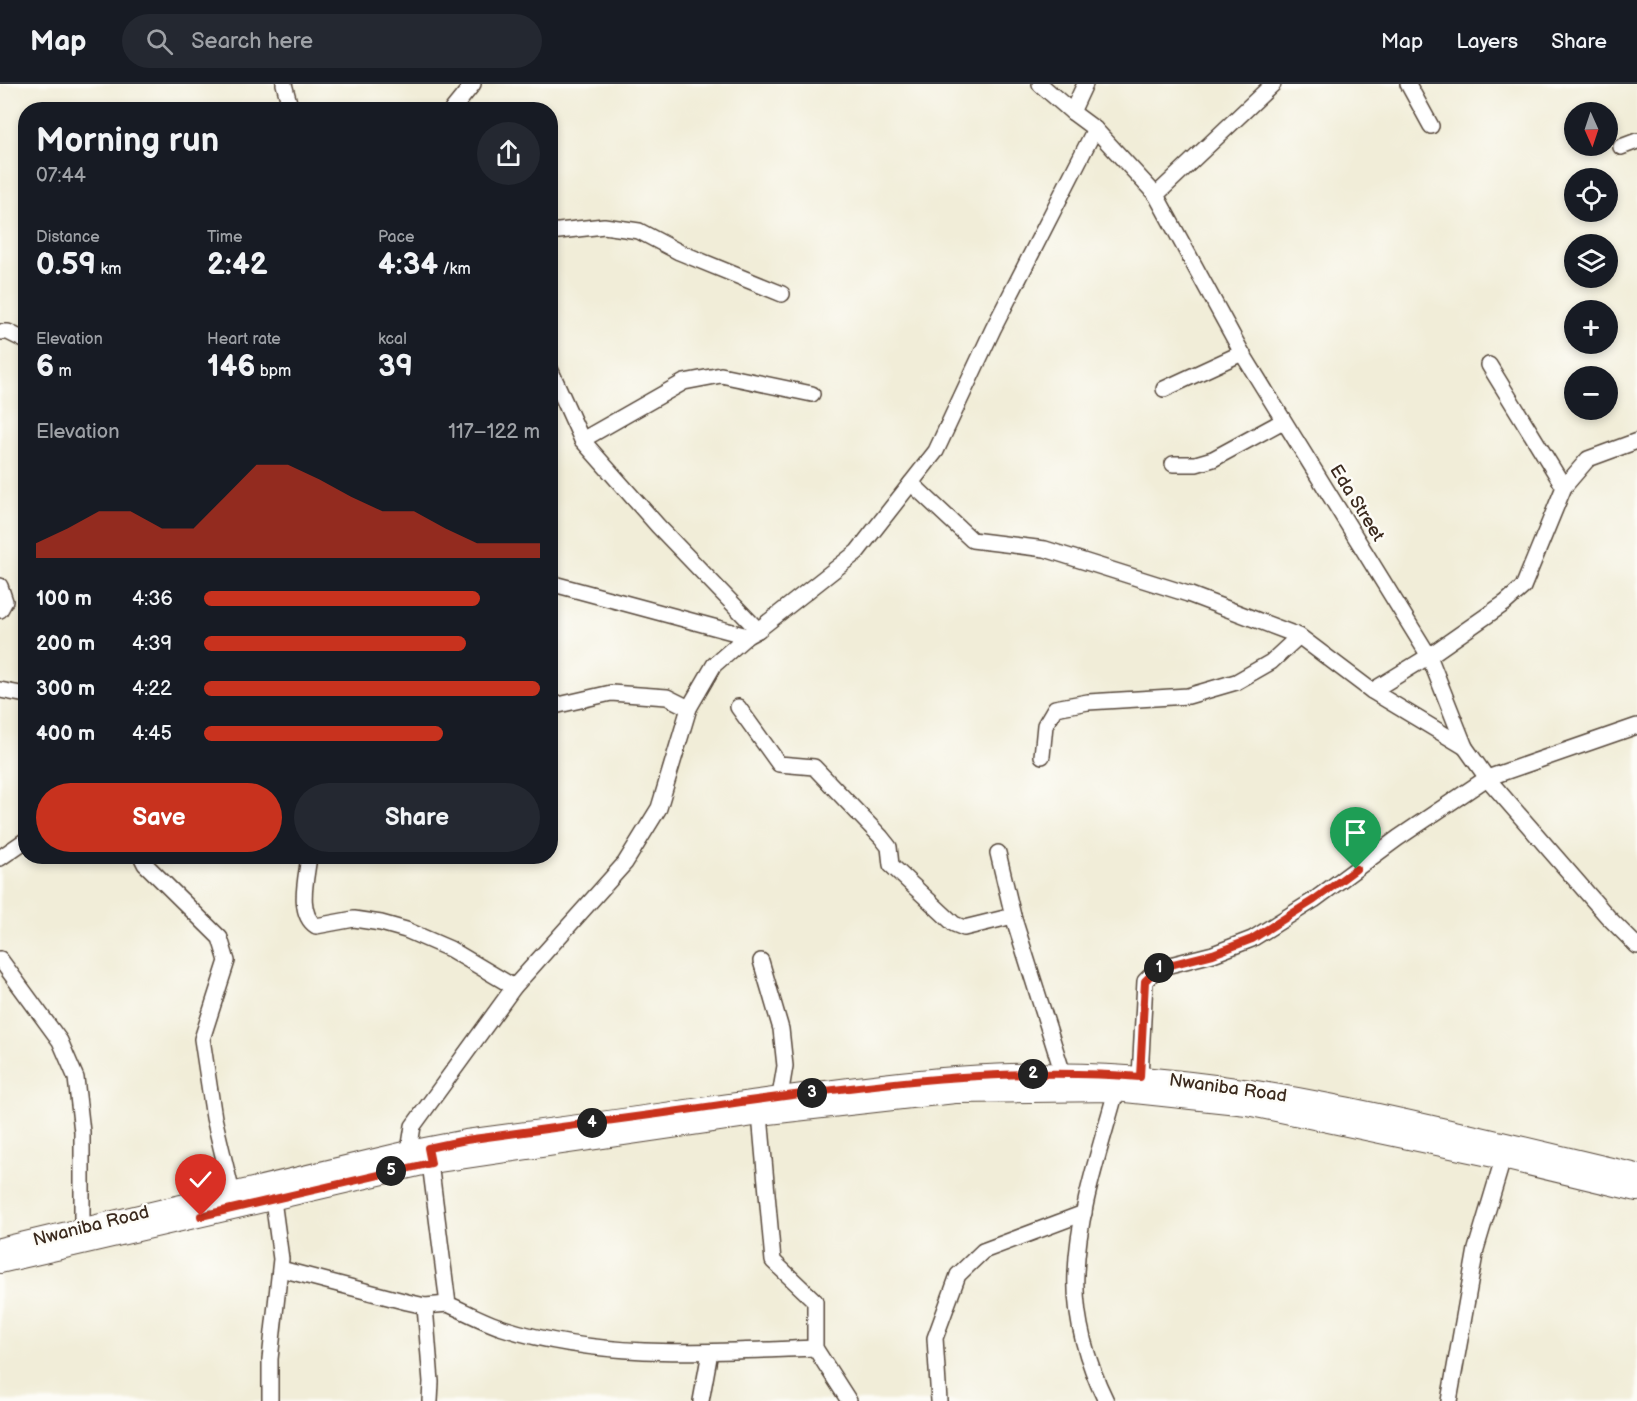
<!DOCTYPE html>
<meta charset="utf-8">
<style>
:root{--surface:#171b24;--page:#242831;--text:#f1f3f6;--muted:#9ea1a6;--line:#363941;--accent:#c8321e}
body{margin:0;font-family:"Balsamiq Sans",sans-serif;background:var(--page);color:var(--text);height:100vh;display:flex;flex-direction:column;font-size:22px;white-space:nowrap}
*{box-sizing:border-box;margin:0}
p{font-size:20px;color:var(--muted)}
.icon{flex:none;width:33px;height:33px;fill:none;stroke:currentColor;stroke-width:2;stroke-linecap:round;stroke-linejoin:round}
.map{position:relative;flex:1;overflow:hidden}
.sheet{position:absolute;left:18px;top:18px;width:540px;height:762px;display:flex;flex-direction:column;background:var(--surface);border-radius:24px;box-shadow:0 3px 9px #0003}
.sheet>*{flex:none}
.needle{width:39px;rotate:177deg}
.buttons{position:absolute;left:1564px;top:18px;display:grid;gap:12px}
.buttons a{display:grid;place-items:center;width:54px;height:54px;border-radius:50%;background:var(--surface);box-shadow:0 3px 9px #0003;font-size:30px}
.pin{position:absolute;display:grid;place-items:center;width:51px;height:51px;color:#fff;margin:-62px -26px;border-radius:50% 50% 50% 0;rotate:-45deg;box-shadow:0 0 6px #0007}
.pin .icon{rotate:45deg}
.km{position:absolute;width:30px;height:30px;margin:-15px;border-radius:50%;background:#222;color:#fff;font-size:16px;line-height:30px;text-align:center}
.round{display:grid;place-items:center;flex:none;width:63px;height:63px;border-radius:32px;background:var(--page)}
.summary{display:flex;align-items:center;justify-content:space-between;height:102px;padding:0 18px}
h1{font-size:33px;font-weight:700;line-height:45px}
.metrics{display:grid;grid-template-columns:repeat(3,1fr);gap:9px;height:102px;padding:6px 18px}
.metrics div{display:grid;align-content:center}
.metrics b{font-size:30px;font-weight:700}
.metrics small{font-size:16px;font-weight:400}
.metrics p{font-size:16px}
.chart{height:168px;padding:12px 18px}
.chart p{display:flex;justify-content:space-between}
.chart svg{width:100%;height:108px;margin-top:6px;fill:var(--accent);opacity:.7}
.action{display:flex;gap:12px;margin-top:auto;padding:12px 18px}
.action a{flex:1;height:69px;border-radius:36px;background:var(--accent);color:#fff;font-size:24px;font-weight:700;line-height:69px;text-align:center}
.action a+a{background:var(--page);color:var(--text)}
ul{padding:0 18px;list-style:none;font-size:20px}
li{display:grid;grid-template-columns:96px 72px 1fr;align-items:center;height:45px}
li i{height:15px;border-radius:8px;background:var(--accent)}
header{display:flex;align-items:center;gap:36px;box-sizing:border-box;height:84px;padding:0 30px;background:var(--surface);border-bottom:2px solid var(--line)}
header strong{font-size:28px}
nav{display:flex;gap:33px;margin-inline-start:auto;font-size:21px}
.search{width:420px;height:54px;background:var(--page);display:flex;align-items:center;gap:15px;box-sizing:border-box;padding:0 21px;border-radius:33px;color:var(--muted);font-size:22px}
.map>svg:first-child{display:block}
.lines{fill:none;stroke-linecap:round;stroke-linejoin:round}
.minor-casing{stroke:#56473a;stroke-width:18}
.major-casing{stroke:#56473a;stroke-width:22}
.minor{stroke:#fff;stroke-width:15}
.major{stroke:#fff;stroke-width:20}
.route-casing{stroke:#fff;stroke-width:12}
.route{stroke:#c8321e;stroke-width:8}
.labels{text-anchor:middle;dominant-baseline:central;stroke-width:5;stroke-linejoin:round;paint-order:stroke}
.street-label{font-size:18px;fill:#3b2a1e;stroke:#fdfcf7}
</style>
<header>
<strong>Map</strong>
<div class="search"><svg class="icon" aria-label="search" viewBox="0 0 24 24"><circle cx="10" cy="10" r="6"/><path d="M15 15l6 6"/></svg>Search here</div>
<nav><a>Map</a><a>Layers</a><a>Share</a></nav>
</header>
<div class="map">
<svg width="1637" height="1317" viewBox="0 0 1637 1317">
<rect width="100%" height="100%" fill="#fdfcf7"/>
<filter id="ink" filterUnits="userSpaceOnUse"><feTurbulence type="fractalNoise" baseFrequency=".0167" numOctaves="2"/><feDisplacementMap in="SourceGraphic" scale="12" xChannelSelector="R" yChannelSelector="G"/><feConvolveMatrix kernelMatrix="1 2 1 2 8 2 1 2 1" color-interpolation-filters="sRGB"/></filter>
<filter id="wash" filterUnits="userSpaceOnUse"><feTurbulence type="fractalNoise" baseFrequency=".008" numOctaves="4" result="noise"/><feDisplacementMap in="SourceGraphic" scale="24" xChannelSelector="R" yChannelSelector="G"/><feGaussianBlur stdDeviation="1.35" result="paint"/><feColorMatrix in="noise" values="0 0 0 0 0 0 0 0 0 0 0 0 0 0 0 0 0 1.4 0 .05"/><feComposite in="paint" operator="in"/></filter>
<g filter="url(#wash)">
<rect width="100%" height="100%" fill="#f1edd8"/>
</g>
<g filter="url(#ink)">
<g class="lines">
<g class="minor-casing">
<g id="minor">
<polyline points="284,0 291,26"/>
<polyline points="1040,0 1072,28 1095,45 1156,111 1242,269 1429,572 1465,663 1487,694 1608,833 1637,862"/>
<polyline points="1408,0 1431,42"/>
<polyline points="452,26 473,0"/>
<polyline points="1072,28 1085,0"/>
<polyline points="1621,63 1637,57"/>
<polyline points="1156,111 1273,0"/>
<polyline points="550,148 604,142 639,147 679,168 782,210"/>
<polyline points="0,248 8,248 26,257"/>
<polyline points="1489,281 1564,403"/>
<polyline points="550,285 582,356 658,442 758,546"/>
<polyline points="1164,305 1242,269"/>
<polyline points="582,356 684,298 721,291 812,310"/>
<polyline points="1173,380 1196,380 1213,375 1283,337"/>
<polyline points="911,399 972,456 1045,465 1188,510 1299,552 1372,607 1465,663"/>
<polyline points="550,499 747,552"/>
<polyline points="0,502 5,517 0,526"/>
<polyline points="0,606 26,611"/>
<polyline points="1372,607 1429,572 1505,519 1523,503 1564,403 1588,375 1637,357"/>
<polyline points="550,623 611,609 667,613 689,624"/>
<polyline points="738,623 779,680 814,683 881,753 889,763 891,781 954,840 964,844 1013,832"/>
<polyline points="1042,672 1045,641 1055,624 1088,618 1188,612 1236,598 1271,578 1299,552"/>
<polyline points="998,769 1013,832 1063,990"/>
<polyline points="141,772 145,780 220,854 227,877 202,955 214,1034 232,1109"/>
<path d="M 309,772 C 307,792 296,829 316,842 L 354,835 L 381,839 L 406,846 L 450,865 L 514,903"/>
<polyline points="0,774 26,756"/>
<polyline points="0,875 60,957 76,994 82,1048 82,1145"/>
<polyline points="761,877 781,945 785,982 780,1012"/>
<polyline points="1140,993 1145,897 1158,884 1213,870 1252,855 1314,816 1398,754 1487,694 1637,642"/>
<polyline points="760,1031 773,1177 815,1217 815,1264 849,1317"/>
<polyline points="409,1067 413,1042 514,903 625,779 659,724 689,624 714,581 747,552 758,546 857,468 936,367 993,245 1095,45"/>
<path d="M 429,1071 L 448,1220 C 466,1228 484,1238 503,1244 C 604,1276 711,1268 815,1264"/>
<polyline points="281,1185 407,1218 425,1222 448,1220"/>
<polyline points="425,1222 431,1298 430,1317"/>
<polyline points="270,1317 270,1275 281,1175 273,1116"/>
<polyline points="701,1317 710,1268"/>
<polyline points="939,1317 935,1254 958,1191 983,1167 1084,1129"/>
<path d="M 1106,1317 C 1087,1278 1074,1233 1076,1189 C 1078,1128 1100,1066 1116,1007"/>
<polyline points="1449,1317 1476,1165 1503,1075"/>
</g>
</g>
<g class="major-casing">
<g id="major">
<path d="M 0,1164 L 409,1067 L 466,1056 C 556,1044 647,1032 737,1019 C 861,1002 986,983 1111,991 C 1288,1001 1464,1050 1637,1090"/>
<polyline points="0,1179 431,1079 760,1031 955,1009 1116,1007 1247,1021 1503,1075 1637,1107"/>
</g>
</g>
<use href="#minor" class="minor"/>
<use href="#major" class="major"/>
</g>
</g>
<g class="lines" filter="url(#ink)">
<g class="route-casing">
<path id="route" d="M 201,1132 L 431,1079 L 428,1064 L 466,1056 C 557,1043 649,1032 741,1018 C 873,1000 1006,982 1140,993 L 1145,897 L 1158,884 L 1213,870 L 1252,855 L 1314,816 L 1356,785"/>
</g>
<use href="#route" class="route"/>
</g>
<g class="labels">
<g class="street-label">
<text transform="translate(1357 419) rotate(58)">Eda Street</text>
<text transform="translate(1228 1004) rotate(8)">Nwaniba Road</text>
<text transform="translate(91 1142) rotate(-14)">Nwaniba Road</text>
</g>
</g>
</svg>
<div class="buttons">
<a><svg class="needle" viewBox="-14 -14 28 28"><path d="M0-13l5 13h-10z" fill="#e53935"/><path d="M0 13l5-13h-10z" fill="#9ea1a6"/></svg></a>
<a><svg class="icon" aria-label="locate" viewBox="0 0 24 24"><circle cx="12" cy="12" r="6"/><path d="M12 2v4M12 18v4M2 12h4M18 12h4"/></svg></a>
<a><svg class="icon" aria-label="layers" viewBox="0 0 24 24"><path d="M12 4l9 5-9 5-9-5zM3 14l9 5 9-5"/></svg></a>
<a>+</a>
<a>−</a>
</div>
<div class="pin" style="left:1356px;top:785px;background:#1e9e55"><svg class="icon" aria-label="arrive" viewBox="0 0 24 24"><path d="M6 21V4h12l-3 4 3 4H6"/></svg></div>
<div class="pin" style="left:201px;top:1132px;background:#d93025"><svg class="icon" aria-label="check" viewBox="0 0 24 24"><path d="M5 12l5 5 9-10"/></svg></div>
<b class="km" style="left:1159px;top:884px">1</b>
<b class="km" style="left:1033px;top:990px">2</b>
<b class="km" style="left:812px;top:1009px">3</b>
<b class="km" style="left:592px;top:1039px">4</b>
<b class="km" style="left:391px;top:1087px">5</b>
<section class="sheet">
<div class="summary"><div><h1>Morning run</h1><p>07:44</p></div><a class="round"><svg class="icon" aria-label="share" viewBox="0 0 24 24"><path d="M12 15V3M7 8l5-5 5 5M5 13v7h14v-7"/></svg></a></div>
<div class="metrics">
<div><p>Distance</p><b>0.59<small> km</small></b></div>
<div><p>Time</p><b>2:42</b></div>
<div><p>Pace</p><b>4:34<small> /km</small></b></div>
</div>
<div class="metrics">
<div><p>Elevation</p><b>6<small> m</small></b></div>
<div><p>Heart rate</p><b>146<small> bpm</small></b></div>
<div><p>kcal</p><b>39</b></div>
</div>
<div class="chart"><p><span>Elevation</span>117–122 m</p>
<svg viewBox="0 0 160 44" preserveAspectRatio="none"><path d="M0 44V38L10 32L20 25L30 25L40 32L50 32L60 19L70 6L80 6L90 12L100 19L110 25L120 25L130 32L140 38L150 38L160 38V44z"/></svg>
</div>
<ul>
<li><b>100 m</b>4:36<i style="width:82%"></i></li>
<li><b>200 m</b>4:39<i style="width:78%"></i></li>
<li><b>300 m</b>4:22<i style="width:100%"></i></li>
<li><b>400 m</b>4:45<i style="width:71%"></i></li>
</ul>
<div class="action"><a>Save</a><a>Share</a></div>
</section>
</div>
